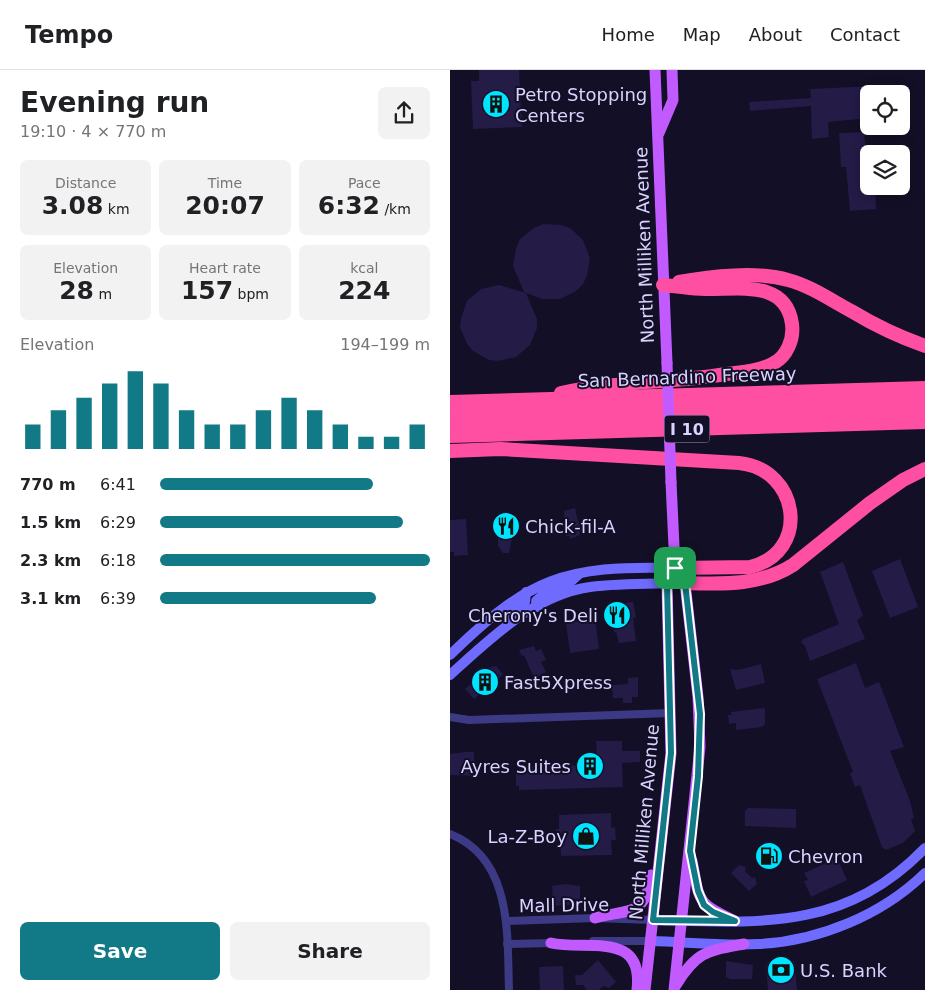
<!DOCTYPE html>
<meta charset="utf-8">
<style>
:root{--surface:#fff;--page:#f2f2f2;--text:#202124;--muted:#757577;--line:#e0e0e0;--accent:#127987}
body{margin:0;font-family:"DejaVu Sans",sans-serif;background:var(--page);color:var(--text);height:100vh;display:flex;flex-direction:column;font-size:19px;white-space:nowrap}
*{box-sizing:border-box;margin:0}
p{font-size:16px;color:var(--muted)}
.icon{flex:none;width:28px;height:28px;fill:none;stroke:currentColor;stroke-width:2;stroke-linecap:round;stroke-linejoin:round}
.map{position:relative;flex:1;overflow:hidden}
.panel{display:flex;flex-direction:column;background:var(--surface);width:450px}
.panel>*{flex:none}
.tools{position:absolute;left:410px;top:15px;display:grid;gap:10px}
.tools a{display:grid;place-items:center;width:50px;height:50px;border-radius:8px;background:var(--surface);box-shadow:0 2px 12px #0003;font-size:25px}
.pin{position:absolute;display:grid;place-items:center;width:42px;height:42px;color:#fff;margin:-21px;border-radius:10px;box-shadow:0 2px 8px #0006}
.round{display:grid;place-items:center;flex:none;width:52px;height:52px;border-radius:8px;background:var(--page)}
.overview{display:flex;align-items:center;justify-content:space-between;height:85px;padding:0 20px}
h1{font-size:28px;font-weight:700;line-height:38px}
.stats{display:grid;grid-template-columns:repeat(3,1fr);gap:8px;height:85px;padding:5px 20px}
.stats div{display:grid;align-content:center;border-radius:8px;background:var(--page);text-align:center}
.stats b{font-size:25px;font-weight:700}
.stats small{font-size:14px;font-weight:400}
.stats p{font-size:14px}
.chart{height:140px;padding:10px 20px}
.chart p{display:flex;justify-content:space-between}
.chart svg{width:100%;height:90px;margin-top:5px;stroke:var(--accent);stroke-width:6}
.primary-button{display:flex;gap:10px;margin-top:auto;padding:10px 20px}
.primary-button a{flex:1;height:58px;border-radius:8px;background:var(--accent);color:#fff;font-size:20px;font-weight:700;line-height:58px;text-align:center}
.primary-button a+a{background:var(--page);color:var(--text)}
ul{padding:0 20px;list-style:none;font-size:16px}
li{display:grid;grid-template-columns:80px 60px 1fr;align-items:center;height:38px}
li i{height:12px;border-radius:6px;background:var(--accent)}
header{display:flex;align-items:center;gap:30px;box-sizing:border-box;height:70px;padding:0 25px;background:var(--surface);border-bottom:1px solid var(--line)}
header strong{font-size:24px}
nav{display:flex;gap:28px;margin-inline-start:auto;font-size:18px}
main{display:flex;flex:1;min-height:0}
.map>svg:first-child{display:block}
.building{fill:#241b47}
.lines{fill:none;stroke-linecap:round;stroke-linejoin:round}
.minor{stroke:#3d3a85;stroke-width:8}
.secondary{stroke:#6f6bff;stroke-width:10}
.primary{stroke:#c25bff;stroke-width:11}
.motorway{stroke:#ff4fa3;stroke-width:14}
.primary-bridge{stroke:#c25bff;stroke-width:11}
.route-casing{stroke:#fff;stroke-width:10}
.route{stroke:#127987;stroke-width:6}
.labels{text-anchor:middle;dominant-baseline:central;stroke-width:4;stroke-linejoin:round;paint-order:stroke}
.shield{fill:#130f26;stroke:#9e99be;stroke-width:1}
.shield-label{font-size:16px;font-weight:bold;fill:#d9d4ff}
.poi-label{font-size:18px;fill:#d9d4ff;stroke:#130f26;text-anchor:start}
.street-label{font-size:18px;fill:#d9d4ff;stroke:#130f26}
</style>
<header>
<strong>Tempo</strong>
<nav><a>Home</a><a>Map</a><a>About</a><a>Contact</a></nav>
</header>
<main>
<section class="panel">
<div class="overview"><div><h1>Evening run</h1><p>19:10 · 4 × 770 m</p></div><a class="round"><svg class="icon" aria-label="share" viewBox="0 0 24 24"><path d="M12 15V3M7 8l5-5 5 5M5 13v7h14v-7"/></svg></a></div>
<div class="stats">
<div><p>Distance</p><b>3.08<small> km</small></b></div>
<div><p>Time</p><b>20:07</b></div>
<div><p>Pace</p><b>6:32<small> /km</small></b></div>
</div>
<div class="stats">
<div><p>Elevation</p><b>28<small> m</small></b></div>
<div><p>Heart rate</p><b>157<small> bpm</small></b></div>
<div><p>kcal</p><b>224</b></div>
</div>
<div class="chart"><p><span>Elevation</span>194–199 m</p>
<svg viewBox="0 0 160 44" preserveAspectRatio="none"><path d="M5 44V32M15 44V25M25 44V19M35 44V12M45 44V6M55 44V12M65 44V25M75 44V32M85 44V32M95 44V25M105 44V19M115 44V25M125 44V32M135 44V38M145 44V38M155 44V32"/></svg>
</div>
<ul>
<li><b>770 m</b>6:41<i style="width:79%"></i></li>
<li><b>1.5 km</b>6:29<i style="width:90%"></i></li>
<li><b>2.3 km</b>6:18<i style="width:100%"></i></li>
<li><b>3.1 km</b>6:39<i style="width:80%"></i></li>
</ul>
<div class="primary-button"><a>Save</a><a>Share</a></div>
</section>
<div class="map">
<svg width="475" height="920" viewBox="0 0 475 920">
<rect width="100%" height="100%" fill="#130f26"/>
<g class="building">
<polygon points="29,0 69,0 72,57 23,59 21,11 29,11"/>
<polygon points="424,16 425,24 419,24 419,48 378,52 379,67 362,69 361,36 300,41 299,32 361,28 360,19"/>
<polygon points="414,62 417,97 419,97 419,118 425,118 426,139 400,141 396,97 391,97 389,63"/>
<polygon points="93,154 111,155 120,158 133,170 140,188 137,206 133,214 126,221 110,229 92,229 74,222 63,196 66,178 70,169 84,158"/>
<polygon points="49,215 76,223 87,249 87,258 80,275 66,287 48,291 39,290 23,281 17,274 10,257 11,248 17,231 31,219"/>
<polygon points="125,438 128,452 140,451 140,455 129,457 130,465 120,469 120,466 116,466 114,441"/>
<polygon points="47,446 63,446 64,468 62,468 59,483 53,483 48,476"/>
<polygon points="16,449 18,485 4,486 4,482 0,482 0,450"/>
<polygon points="450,489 468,537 440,548 422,501"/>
<polygon points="393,492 413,546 407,550 415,569 360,591 355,576 351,572 353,569 389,554 370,502"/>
<polygon points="183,532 186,547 183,548 186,571 169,573 166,562 164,563 163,541 159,541 159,535"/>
<polygon points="145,549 149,579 120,583 116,553"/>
<polygon points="84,576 86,581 91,579 96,590 91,592 96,602 84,608 74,585 72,586 69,580"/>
<polygon points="406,593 415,618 429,612 454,677 440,681 460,731 464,748 461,750 465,761 453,773 436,780 432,777 410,715 405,717 400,703 403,702 367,609"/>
<polygon points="311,594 315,613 286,620 280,599 288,600"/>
<polygon points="46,596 53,604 24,629 15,619 41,597"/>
<polygon points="188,607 188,627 182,627 182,633 173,633 173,628 163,628 162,615 178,614 178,608"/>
<polygon points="315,638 315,654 312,657 286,660 286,653 279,654 278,645 282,645 281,642"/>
<polygon points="146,671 172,671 172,681 190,681 190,692 172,693 173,717 69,720 69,716 66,716 66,701 69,701 69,697 147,695"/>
<polygon points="15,682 24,682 25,706 0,705 0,684"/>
<polygon points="298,738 346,739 346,758 295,756 295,741"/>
<polygon points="161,743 161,758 165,757 166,770 161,770 162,785 111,786 110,771 106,771 106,759 109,759 109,745"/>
<polygon points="387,788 397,810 361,827 354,811 358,810 354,803"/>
<polygon points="289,795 296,797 295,801 302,808 305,807 307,814 299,821 281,803"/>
<polygon points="115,814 130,816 130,829 122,829 122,835 103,836 102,816"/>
<polygon points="148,890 166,912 159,918 153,916 149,920 137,920 133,915 126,915 125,905 132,905"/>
<polygon points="324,890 344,891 347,920 318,920 316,897 318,892"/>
<polygon points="276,891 303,895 302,909 280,909 276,907"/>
<polygon points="113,896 114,920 90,920 89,897"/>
</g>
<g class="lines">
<g class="minor">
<polyline points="0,647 19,650 221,643"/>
<path d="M 0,764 C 63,789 57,865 59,920"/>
<polyline points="56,851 145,848 203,850"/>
<polyline points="143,871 201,871"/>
<polyline points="57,874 104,873"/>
</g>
<g class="secondary">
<polyline points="87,537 86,531 95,523 117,515 129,504"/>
<polyline points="55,549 75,532 76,522"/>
<path d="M 0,585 C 79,508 114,495 225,498"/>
<path d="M 0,605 C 40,569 84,525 140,517 C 171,513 204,514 235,513"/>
<path d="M 203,850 C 310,853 395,861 475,778"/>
<path d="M 201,871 C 237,872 273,876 309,874 C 369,871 432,845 475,803"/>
</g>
<g class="primary">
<polyline points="205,0 217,293"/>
<polyline points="209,63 223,30 222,0"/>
<polyline points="221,412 225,498 235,513 248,627 250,677 224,920"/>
<path d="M 242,791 C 250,833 246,832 285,851"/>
<path d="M 145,848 C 178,839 196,847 201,805"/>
<path d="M 101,873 C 137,881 194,860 187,920"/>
<path d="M 226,915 C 247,881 257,881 294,874"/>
<polyline points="195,920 221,683 217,514 225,498"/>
</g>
<g class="motorway">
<path d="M 229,212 C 261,206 307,201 338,210 C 361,216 382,231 403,242 C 426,256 450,267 475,276"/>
<path d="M 111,323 C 165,311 222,313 276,304 C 292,302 310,301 324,293 C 337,286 344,269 342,254 C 336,209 287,220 255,219 C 241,219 227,216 213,215"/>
<polyline points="0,332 475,318"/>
<polyline points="0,344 475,330"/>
<polyline points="0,354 475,341"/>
<polyline points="0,366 475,352"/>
<path d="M 0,381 L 50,379 L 289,393 C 350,399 361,483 300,497 L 225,498"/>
<path d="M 235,513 C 273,514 310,516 343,495 L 420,433 L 453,410 L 475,399"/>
</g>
<polyline class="primary-bridge" points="217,293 221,412"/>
</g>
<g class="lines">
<g class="route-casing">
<polygon id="route" points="225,498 235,513 250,644 248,706 240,781 248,821 254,835 263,842 285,851 203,850 221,683 217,514"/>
</g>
<use href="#route" class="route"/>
</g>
<defs>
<g id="building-disc" transform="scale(1.4375)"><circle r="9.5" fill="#00e5ff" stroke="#130f26"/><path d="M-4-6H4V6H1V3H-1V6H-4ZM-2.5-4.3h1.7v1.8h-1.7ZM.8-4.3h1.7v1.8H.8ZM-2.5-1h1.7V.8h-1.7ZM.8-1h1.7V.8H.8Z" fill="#111"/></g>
<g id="restaurant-disc" transform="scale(1.4375)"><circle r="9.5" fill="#00e5ff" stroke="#130f26"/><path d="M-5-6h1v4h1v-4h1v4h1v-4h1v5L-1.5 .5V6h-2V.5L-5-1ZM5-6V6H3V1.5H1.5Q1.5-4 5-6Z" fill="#111"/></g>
<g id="shop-disc" transform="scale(1.4375)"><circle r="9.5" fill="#00e5ff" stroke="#130f26"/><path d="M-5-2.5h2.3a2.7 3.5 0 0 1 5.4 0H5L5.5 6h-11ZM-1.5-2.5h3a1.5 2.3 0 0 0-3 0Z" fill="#111"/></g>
<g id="fuel-disc" transform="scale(1.4375)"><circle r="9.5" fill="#00e5ff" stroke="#130f26"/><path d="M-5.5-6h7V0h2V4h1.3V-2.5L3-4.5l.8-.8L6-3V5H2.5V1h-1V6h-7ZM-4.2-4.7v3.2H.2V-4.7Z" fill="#111"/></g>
<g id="bank-disc" transform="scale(1.4375)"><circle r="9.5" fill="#00e5ff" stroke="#130f26"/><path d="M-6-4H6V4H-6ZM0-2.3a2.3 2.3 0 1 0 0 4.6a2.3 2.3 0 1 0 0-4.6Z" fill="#111"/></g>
</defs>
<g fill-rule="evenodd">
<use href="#building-disc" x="46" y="34"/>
<use href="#restaurant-disc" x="56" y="456"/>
<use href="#restaurant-disc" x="167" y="545"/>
<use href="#building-disc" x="35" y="612"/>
<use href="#building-disc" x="140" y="696"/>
<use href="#shop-disc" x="136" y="766"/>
<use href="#fuel-disc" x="319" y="786"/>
<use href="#bank-disc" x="331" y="900"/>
</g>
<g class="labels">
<rect class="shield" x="214.5" y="345.5" width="45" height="27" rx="4"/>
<g class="shield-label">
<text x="237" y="359">I 10</text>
</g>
<g class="poi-label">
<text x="65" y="24">Petro Stopping<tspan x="65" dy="21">Centers</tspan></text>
<text x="75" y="456">Chick-fil-A</text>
<text x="148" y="545" text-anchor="end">Cherony's Deli</text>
<text x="54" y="612">Fast5Xpress</text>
<text x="121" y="696" text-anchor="end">Ayres Suites</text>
<text x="117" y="766" text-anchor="end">La-Z-Boy</text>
<text x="338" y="786">Chevron</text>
<text x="350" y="900">U.S. Bank</text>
</g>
<g class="street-label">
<text transform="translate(194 175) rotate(-92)">North Milliken Avenue</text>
<text transform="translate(237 307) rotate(-2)">San Bernardino Freeway</text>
<text transform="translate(194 752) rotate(-85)">North Milliken Avenue</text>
<text transform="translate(114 835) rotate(-1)">Mall Drive</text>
</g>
</g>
</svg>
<div class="tools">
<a><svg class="icon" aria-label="locate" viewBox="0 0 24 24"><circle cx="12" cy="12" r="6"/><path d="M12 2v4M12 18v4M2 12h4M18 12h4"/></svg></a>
<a><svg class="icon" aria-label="layers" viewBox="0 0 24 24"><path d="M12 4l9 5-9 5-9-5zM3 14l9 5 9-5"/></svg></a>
</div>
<div class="pin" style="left:225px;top:498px;background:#1e9e55"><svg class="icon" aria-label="arrive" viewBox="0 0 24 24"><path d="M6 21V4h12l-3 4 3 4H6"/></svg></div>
</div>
</main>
